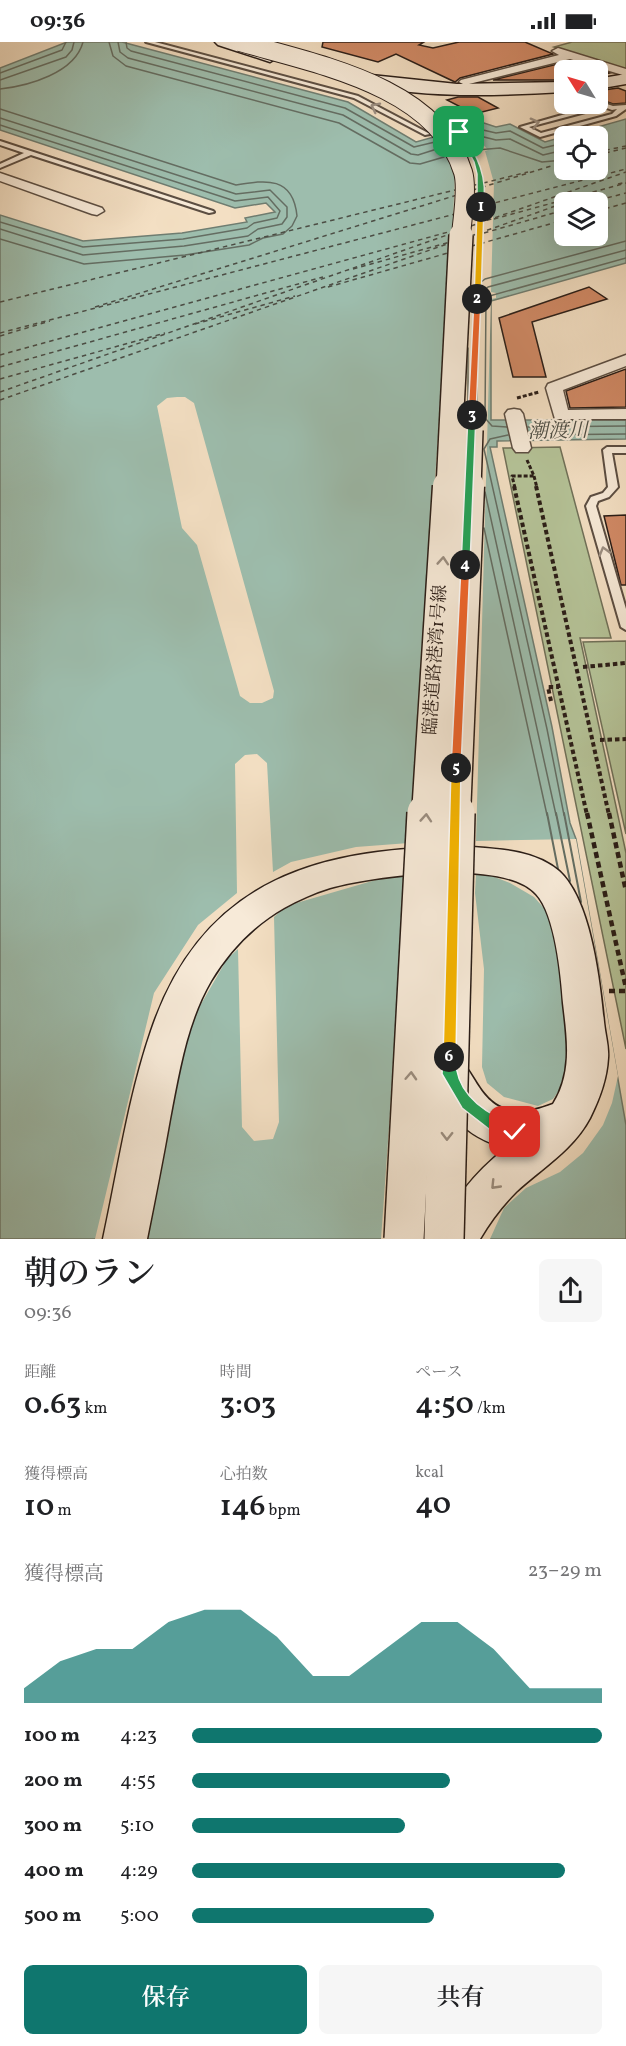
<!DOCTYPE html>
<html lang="ja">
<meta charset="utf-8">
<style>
:root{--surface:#fff;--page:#f6f6f6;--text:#202124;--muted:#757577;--accent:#0f766e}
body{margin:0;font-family:Vollkorn,"Noto Serif JP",serif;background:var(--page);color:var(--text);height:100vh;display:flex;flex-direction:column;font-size:22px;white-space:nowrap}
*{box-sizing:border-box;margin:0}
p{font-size:20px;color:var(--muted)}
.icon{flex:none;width:33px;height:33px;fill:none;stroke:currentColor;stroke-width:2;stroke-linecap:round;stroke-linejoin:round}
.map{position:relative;height:1197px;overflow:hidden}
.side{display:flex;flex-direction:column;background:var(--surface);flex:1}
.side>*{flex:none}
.needle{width:39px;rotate:307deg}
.controls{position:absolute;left:554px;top:18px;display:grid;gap:12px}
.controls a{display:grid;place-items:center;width:54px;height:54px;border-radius:9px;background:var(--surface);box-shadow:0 6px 24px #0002;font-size:30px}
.pin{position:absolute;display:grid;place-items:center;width:51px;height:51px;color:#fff;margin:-26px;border-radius:12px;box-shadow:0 3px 9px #0006}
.km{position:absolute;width:30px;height:30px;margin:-15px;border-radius:50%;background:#222;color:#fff;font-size:16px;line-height:30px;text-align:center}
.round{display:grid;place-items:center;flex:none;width:63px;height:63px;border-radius:9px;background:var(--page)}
.overview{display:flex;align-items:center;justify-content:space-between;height:102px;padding:0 24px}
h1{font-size:33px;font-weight:600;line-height:45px}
.figures{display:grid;grid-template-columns:repeat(3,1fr);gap:9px;height:102px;padding:6px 24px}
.figures div{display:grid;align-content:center}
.figures b{font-size:30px;font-weight:600}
.figures small{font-size:16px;font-weight:400}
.figures p{font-size:16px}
.chart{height:168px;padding:12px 24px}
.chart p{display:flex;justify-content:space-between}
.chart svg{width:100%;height:108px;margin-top:6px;fill:var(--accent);opacity:.7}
.button{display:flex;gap:12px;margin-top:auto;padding:12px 24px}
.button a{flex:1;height:69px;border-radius:9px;background:var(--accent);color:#fff;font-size:24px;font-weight:600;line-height:69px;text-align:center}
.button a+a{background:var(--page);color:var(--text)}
ul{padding:0 24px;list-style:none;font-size:20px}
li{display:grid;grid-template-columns:96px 72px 1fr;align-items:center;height:45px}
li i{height:15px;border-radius:8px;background:var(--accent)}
.status{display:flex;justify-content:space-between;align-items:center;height:42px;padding:0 30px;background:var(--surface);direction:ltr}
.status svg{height:16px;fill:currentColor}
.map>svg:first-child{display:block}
.green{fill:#b5c398;stroke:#707058;stroke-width:1.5}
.water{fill:#9dbdad;stroke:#6f7d71;stroke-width:1.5;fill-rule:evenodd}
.pier{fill:#f3dfc3;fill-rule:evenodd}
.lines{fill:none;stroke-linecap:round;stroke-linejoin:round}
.shore-far1{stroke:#646d62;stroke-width:1.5}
.shore{stroke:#646d62;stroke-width:2}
.ferry{stroke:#4c4d44;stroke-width:1.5;stroke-dasharray:4.5 4;stroke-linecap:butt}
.building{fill:#d08965;stroke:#2a1d17;stroke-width:1.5}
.lane-casing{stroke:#5c4e42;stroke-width:4}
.street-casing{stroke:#5c4e42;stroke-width:3}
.secondary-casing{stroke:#2a1d17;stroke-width:3}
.path-far2{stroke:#2a1d17;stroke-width:3;stroke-dasharray:4 2;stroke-linecap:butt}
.path-far1{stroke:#2a1d17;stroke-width:4;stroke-dasharray:4.5 3;stroke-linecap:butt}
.path{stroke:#2a1d17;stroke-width:4.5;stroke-dasharray:6 4;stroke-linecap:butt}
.lane{fill:#f7ead8;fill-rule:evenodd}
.street{fill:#f7ead8;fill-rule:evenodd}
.secondary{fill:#f7ead8;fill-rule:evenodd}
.secondary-bridge-far3-casing{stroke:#2a1d17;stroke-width:20;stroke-linecap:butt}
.secondary-bridge-far2-casing{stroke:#2a1d17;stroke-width:26;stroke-linecap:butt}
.secondary-bridge-far1-casing{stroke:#2a1d17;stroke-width:33;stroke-linecap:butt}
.secondary-bridge-casing{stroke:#2a1d17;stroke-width:42;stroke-linecap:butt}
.secondary-bridge-far3{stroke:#f7ead8;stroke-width:18}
.secondary-bridge-far2{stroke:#f7ead8;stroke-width:23}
.secondary-bridge-far1{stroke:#f7ead8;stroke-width:30}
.secondary-bridge{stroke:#f7ead8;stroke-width:39}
.oneway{stroke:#9b8e81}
.split-1{fill:#22a559;stroke:#fff;stroke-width:1.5}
.split-2{fill:#f5b400;stroke:#fff;stroke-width:1.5}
.split-3{fill:#f0652b;stroke:#fff;stroke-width:1.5}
.split-4{fill:#22a559;stroke:#fff;stroke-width:1.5}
.split-5{fill:#f0652b;stroke:#fff;stroke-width:1.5}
.split-6{fill:#f5b400;stroke:#fff;stroke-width:1.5}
.split-7{fill:#22a559;stroke:#fff;stroke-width:1.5}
.labels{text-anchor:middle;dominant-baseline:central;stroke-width:4.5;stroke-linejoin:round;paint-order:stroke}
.street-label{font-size:18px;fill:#2a1d17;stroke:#f7ead8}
.water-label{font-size:20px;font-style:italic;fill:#4c4d44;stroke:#f7ead8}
</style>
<div class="status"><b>09:36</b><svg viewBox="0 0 49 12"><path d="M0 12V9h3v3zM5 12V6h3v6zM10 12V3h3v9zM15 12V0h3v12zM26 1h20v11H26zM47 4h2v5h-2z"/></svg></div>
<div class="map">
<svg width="626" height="1197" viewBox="0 0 626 1197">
<rect width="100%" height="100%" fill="#f3dfc3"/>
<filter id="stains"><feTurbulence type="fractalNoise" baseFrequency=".00333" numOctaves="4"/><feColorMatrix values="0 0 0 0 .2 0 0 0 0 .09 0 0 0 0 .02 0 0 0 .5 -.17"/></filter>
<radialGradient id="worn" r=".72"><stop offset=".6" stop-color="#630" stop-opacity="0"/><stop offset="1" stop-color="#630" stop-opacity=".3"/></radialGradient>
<g class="green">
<polygon points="572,0 626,0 626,28 554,5"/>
<polygon points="560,405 611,596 580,596 626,811 626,1007 503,406"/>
<polygon points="626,599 626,792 583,600"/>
</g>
<path class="water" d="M 67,0 L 122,0 L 348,60 L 416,100 L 484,81 L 496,85 L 510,82 L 545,100 L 626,77 L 626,221 L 491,259 L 491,378 L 626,378 L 626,397 L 497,399 L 497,405 L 490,405 L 552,685 L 570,781 L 576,797 L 626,1083 L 626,1197 L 0,1197 L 0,173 L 83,199 L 182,191 L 247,180 L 245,176 L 275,170 L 266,161 L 235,166 L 0,88 L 0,26 ZM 564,94 L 597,94 L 597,128 L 564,128 ZM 564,160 L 597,160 L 597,194 L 564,194 Z"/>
<g class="pier">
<path d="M 465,83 L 488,108 L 485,109 L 494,141 L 491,250 L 496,251 L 496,256 L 491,257 L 476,799 L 576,797 L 618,1034 L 612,1061 L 603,1083 L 583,1111 L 560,1130 L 526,1146 L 504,1166 L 490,1197 L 381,1197 L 407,835 L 386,835 L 286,864 L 274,875 L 279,1080 L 273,1097 L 254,1099 L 242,1085 L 238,907 L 227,917 L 193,976 L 176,1041 L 145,1197 L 95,1197 L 154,951 L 198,883 L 237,851 L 235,722 L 245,713 L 257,712 L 267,721 L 273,830 L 291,820 L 356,805 L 409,801 L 448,255 L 445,254 L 445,248 L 450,248 L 455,132 L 444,88 ZM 487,832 L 510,841 L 534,855 L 552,875 L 573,1011 L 564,1042 L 553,1057 L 538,1064 L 504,1055 L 487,1041 L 482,1025 L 484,927 L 475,851 L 476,833 Z"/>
<polygon points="177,355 185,355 194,361 274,649 273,656 262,661 250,661 240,654 197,503 182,486 157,364 167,356"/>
</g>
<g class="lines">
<g class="shore-far1">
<polyline points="109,0 113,14 126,24 339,81 410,121 420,122 444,115"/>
<polyline points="118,0 120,10 128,16 343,73 411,112 418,113 440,106"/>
<polyline points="126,0 127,6 131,9 345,66 414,105 435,100"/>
<polyline points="0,31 62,8 66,0"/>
<polyline points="0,38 66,15 72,8 74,0"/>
<path d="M 0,47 C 28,44 75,31 83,0"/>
<path d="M 0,67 L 236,143 C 266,138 293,134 297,174 L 292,184 L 283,192 L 263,196 L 249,203 L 185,213 L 84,222 L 0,197"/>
<polyline points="0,76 236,152 270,148 287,165 287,175 282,182 258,187 248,194 184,204 83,213 0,187"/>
<polyline points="0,83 235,159 268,155 280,169 277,176 254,181 247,186 183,197 83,205 0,180"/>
<polyline points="457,94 483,88 496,91 510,89 543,106 564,101"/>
<polyline points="461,101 484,95 496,98 510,97 543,113 564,108"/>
<polyline points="465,109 500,106 542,120 564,118"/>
<polyline points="471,248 485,237 626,199"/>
<polyline points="468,306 468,376"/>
<polyline points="477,377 477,259 480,251 488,245 626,208"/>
<polyline points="507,385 492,384 485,376 486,255 626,216"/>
<polyline points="528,385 626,384"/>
<polyline points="508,393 490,397 484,407 547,687 564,773"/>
<polyline points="529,393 626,392"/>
<polyline points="485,450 556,773"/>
<polyline points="484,486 547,773"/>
</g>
<g class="shore">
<polyline points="547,771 558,827"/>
<polyline points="556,771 570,839"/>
<polyline points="564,771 581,860"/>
</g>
<g class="ferry">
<polyline points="597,110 626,104"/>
<polyline points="597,113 626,106"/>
<polyline points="618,142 626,140"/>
<polyline points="475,143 528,130"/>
<polyline points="473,148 564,120"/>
<polyline points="566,160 591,152"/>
<polyline points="591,160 626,151"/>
<polyline points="471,167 626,127"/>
<polyline points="597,169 626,161"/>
<polyline points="494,177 626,141"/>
<polyline points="471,184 626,130"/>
<polyline points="484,191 564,168"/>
<polyline points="471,194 564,161"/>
<polyline points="472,204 564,178"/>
<polyline points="353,227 450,200"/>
<polyline points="328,245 448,211"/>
<polyline points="0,260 455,148"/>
<polyline points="95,265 457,153"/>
<polyline points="195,282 295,254"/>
<polyline points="0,291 455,172"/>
<polyline points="0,294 50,279"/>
<polyline points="0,313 452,189"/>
<polyline points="0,325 323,235"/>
<polyline points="0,337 165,291"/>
<polyline points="0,350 450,192"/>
<polyline points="0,358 450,201"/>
</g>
</g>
<g class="building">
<polygon points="323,0 424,0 419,3 433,6 459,0 525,0 553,12 460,36 455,40 396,12 378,20 322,5"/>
<polygon points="570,19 610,31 597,34 597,28 564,28 564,38 493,38"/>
<polygon points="618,46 626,49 626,61 613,62 597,56 597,49"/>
<polygon points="458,55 478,55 498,66 474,72 447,58"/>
<polygon points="589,245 607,257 532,280 546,335 513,335 499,276"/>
<polygon points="626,327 626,365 570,366 566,349"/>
<polygon points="626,473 626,543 621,543 604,474"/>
</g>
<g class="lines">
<g class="lane-casing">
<g id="lane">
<polygon points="146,0 155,0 358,54 430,92 425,93 354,56"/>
<path d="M 604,61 L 613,64 L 626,63 L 626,67 L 616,74 L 540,95 L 520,85 ZM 604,65 L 612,68 L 617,67 L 612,72 L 541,91 L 529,85 Z"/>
<polygon points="0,99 213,169 214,170 209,171 31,113 0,126 0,122 24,111 0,103"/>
<polygon points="607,405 626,405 626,411 612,411 618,445 609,455 598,459 596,464 626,567 626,588 621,585 586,464 591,455 603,451 608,445 603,408"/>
</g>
</g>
<g class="street-casing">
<g id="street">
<polygon points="558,6 626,27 626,34 570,17 465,43 459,40 461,38 559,13 552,9"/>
<polygon points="0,131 102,166 104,169 97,173 92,172 0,139"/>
<polygon points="626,313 626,324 563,348 568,368 626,367 626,377 555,377 546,346 548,342"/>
<polygon points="514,367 520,368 523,372 531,406 528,410 516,410 513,406 505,372 508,368"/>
</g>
</g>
<g class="secondary-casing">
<g id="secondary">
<polygon points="215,0 239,0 276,12 278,15 270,20 218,3"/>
<path d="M 352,31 L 457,42 L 564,40 L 564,50 C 493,54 416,57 346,39 L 344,36 Z"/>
<polygon points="626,32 626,42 597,47 597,37"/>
<path d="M 473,805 C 501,807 536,809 559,829 C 591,858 600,939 604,980 C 605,992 609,1004 608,1016 C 607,1037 599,1058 590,1076 C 573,1108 542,1126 516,1150 C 502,1164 490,1180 480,1197 L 435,1197 C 451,1160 474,1131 506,1106 C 462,1094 447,1070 429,1032 L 435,1020 C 439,1018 444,1015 448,1015 C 480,1012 472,1094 553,1062 C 573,1030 567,996 563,961 C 561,933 555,872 536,852 C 504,816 374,834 330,846 C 314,851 298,858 284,866 C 254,883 229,909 211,939 C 187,980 179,1030 170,1077 C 163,1117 155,1157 147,1197 L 103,1197 C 118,1128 128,1056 151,989 C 203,834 323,804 473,805 Z"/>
</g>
</g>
<g class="path-far2">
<polyline points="517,356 539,350"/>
<polyline points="534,434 537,446"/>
<polyline points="515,446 512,434 534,434 527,418"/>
</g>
<g class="path-far1">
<polyline points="514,444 587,773"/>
<polyline points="536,444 609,773"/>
<polyline points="583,625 626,621"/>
<polyline points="551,659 548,645 559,645"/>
<polyline points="600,698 626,697"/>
</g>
<g class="path">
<polyline points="587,771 626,946"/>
<polyline points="609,771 626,849"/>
<polyline points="609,949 626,949"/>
</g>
<use href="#lane" class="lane"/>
<use href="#street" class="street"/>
<use href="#secondary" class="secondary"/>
<g class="secondary-bridge-far3-casing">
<path id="secondary-bridge-far3" d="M 240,0 C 316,22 437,44 463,130 C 468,146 462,177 461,194"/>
</g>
<g class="secondary-bridge-far2-casing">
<g id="secondary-bridge-far2">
<polyline points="448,446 461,193"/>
<polyline points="469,446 471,388"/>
</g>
</g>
<g class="secondary-bridge-far1-casing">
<g id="secondary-bridge-far1">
<polyline points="427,773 448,444"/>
<polyline points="455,773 469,444"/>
</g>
</g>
<g class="secondary-bridge-casing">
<g id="secondary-bridge">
<polyline points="404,1197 427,771"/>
<polyline points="444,1197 455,771"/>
</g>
</g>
<use href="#secondary-bridge-far3" class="secondary-bridge-far3"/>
<use href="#secondary-bridge-far2" class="secondary-bridge-far2"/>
<use href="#secondary-bridge-far1" class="secondary-bridge-far1"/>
<use href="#secondary-bridge" class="secondary-bridge"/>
</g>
<defs><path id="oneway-chevron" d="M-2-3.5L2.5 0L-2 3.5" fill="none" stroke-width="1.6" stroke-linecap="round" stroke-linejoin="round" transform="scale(1.5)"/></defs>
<g class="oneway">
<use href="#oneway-chevron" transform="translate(375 65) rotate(-153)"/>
<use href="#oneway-chevron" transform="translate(535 81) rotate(-15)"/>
<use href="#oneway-chevron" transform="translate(604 509) rotate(-106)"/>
<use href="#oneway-chevron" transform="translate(443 519) rotate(-86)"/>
<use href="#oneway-chevron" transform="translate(426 776) rotate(-86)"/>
<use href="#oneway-chevron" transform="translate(411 1034) rotate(-87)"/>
<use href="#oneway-chevron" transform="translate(447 1094) rotate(91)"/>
<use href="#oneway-chevron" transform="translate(495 1143) rotate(134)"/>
</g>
<path class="split-1" d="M 457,88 L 461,88 C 477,113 489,136 483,166 L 477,165 L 477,132 L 474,120 Z"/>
<polygon class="split-2" points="481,163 484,165 481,257 477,259 474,257 477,165"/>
<polygon class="split-3" points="477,255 481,257 476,373 472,375 468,373 474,257"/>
<polygon class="split-4" points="472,371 476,373 470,523 465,526 461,523 468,373"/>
<polygon class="split-5" points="465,521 470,523 461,726 456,730 451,726 461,523"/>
<polygon class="split-6" points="456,722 461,726 456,1015 449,1020 443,1015 451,726"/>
<path class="split-7" d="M 449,1009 L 456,1015 C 454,1053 487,1073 520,1085 L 522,1090 L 520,1094 L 515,1096 L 489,1087 L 462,1066 L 442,1032 L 443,1015 Z"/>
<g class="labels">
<g class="street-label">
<text transform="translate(436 618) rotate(-86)">臨港道路港湾1号線</text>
</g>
<g class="water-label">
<text transform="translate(558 390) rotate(-1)">潮渡川</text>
</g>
</g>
<rect width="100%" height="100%" filter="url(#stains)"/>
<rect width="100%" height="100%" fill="url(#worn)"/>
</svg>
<div class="controls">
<a><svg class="needle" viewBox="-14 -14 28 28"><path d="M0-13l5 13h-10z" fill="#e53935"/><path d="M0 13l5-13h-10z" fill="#757577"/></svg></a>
<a><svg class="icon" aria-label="locate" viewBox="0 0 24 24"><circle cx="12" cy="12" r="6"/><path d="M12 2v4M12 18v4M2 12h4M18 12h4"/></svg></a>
<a><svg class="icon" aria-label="layers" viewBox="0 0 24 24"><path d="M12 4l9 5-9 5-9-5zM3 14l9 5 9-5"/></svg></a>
</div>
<div class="pin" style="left:459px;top:90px;background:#1e9e55"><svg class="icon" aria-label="arrive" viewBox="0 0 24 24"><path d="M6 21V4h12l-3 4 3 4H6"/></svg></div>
<div class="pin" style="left:515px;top:1090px;background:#d93025"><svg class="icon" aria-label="check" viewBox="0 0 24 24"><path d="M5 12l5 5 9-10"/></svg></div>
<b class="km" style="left:481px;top:165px">1</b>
<b class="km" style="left:477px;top:257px">2</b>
<b class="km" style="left:472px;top:373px">3</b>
<b class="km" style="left:465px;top:523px">4</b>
<b class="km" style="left:456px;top:726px">5</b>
<b class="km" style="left:449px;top:1015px">6</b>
</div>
<section class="side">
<div class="overview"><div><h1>朝のラン</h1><p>09:36</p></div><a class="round"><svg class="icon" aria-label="share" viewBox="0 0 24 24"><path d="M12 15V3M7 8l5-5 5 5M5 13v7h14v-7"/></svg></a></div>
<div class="figures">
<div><p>距離</p><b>0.63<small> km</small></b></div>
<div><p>時間</p><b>3:03</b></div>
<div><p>ペース</p><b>4:50<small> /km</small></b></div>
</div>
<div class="figures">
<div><p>獲得標高</p><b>10<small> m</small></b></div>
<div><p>心拍数</p><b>146<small> bpm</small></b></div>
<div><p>kcal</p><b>40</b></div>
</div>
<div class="chart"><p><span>獲得標高</span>23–29 m</p>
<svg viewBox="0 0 160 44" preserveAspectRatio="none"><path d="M0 44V38L10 27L20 22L30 22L40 11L50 6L60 6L70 17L80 33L90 33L100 22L110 11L120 11L130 22L140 38L150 38L160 38V44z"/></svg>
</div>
<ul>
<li><b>100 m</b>4:23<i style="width:100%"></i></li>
<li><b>200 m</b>4:55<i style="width:63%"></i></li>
<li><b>300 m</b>5:10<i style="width:52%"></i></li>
<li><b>400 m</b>4:29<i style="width:91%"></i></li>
<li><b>500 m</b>5:00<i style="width:59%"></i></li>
</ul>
<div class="button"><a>保存</a><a>共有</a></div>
</section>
